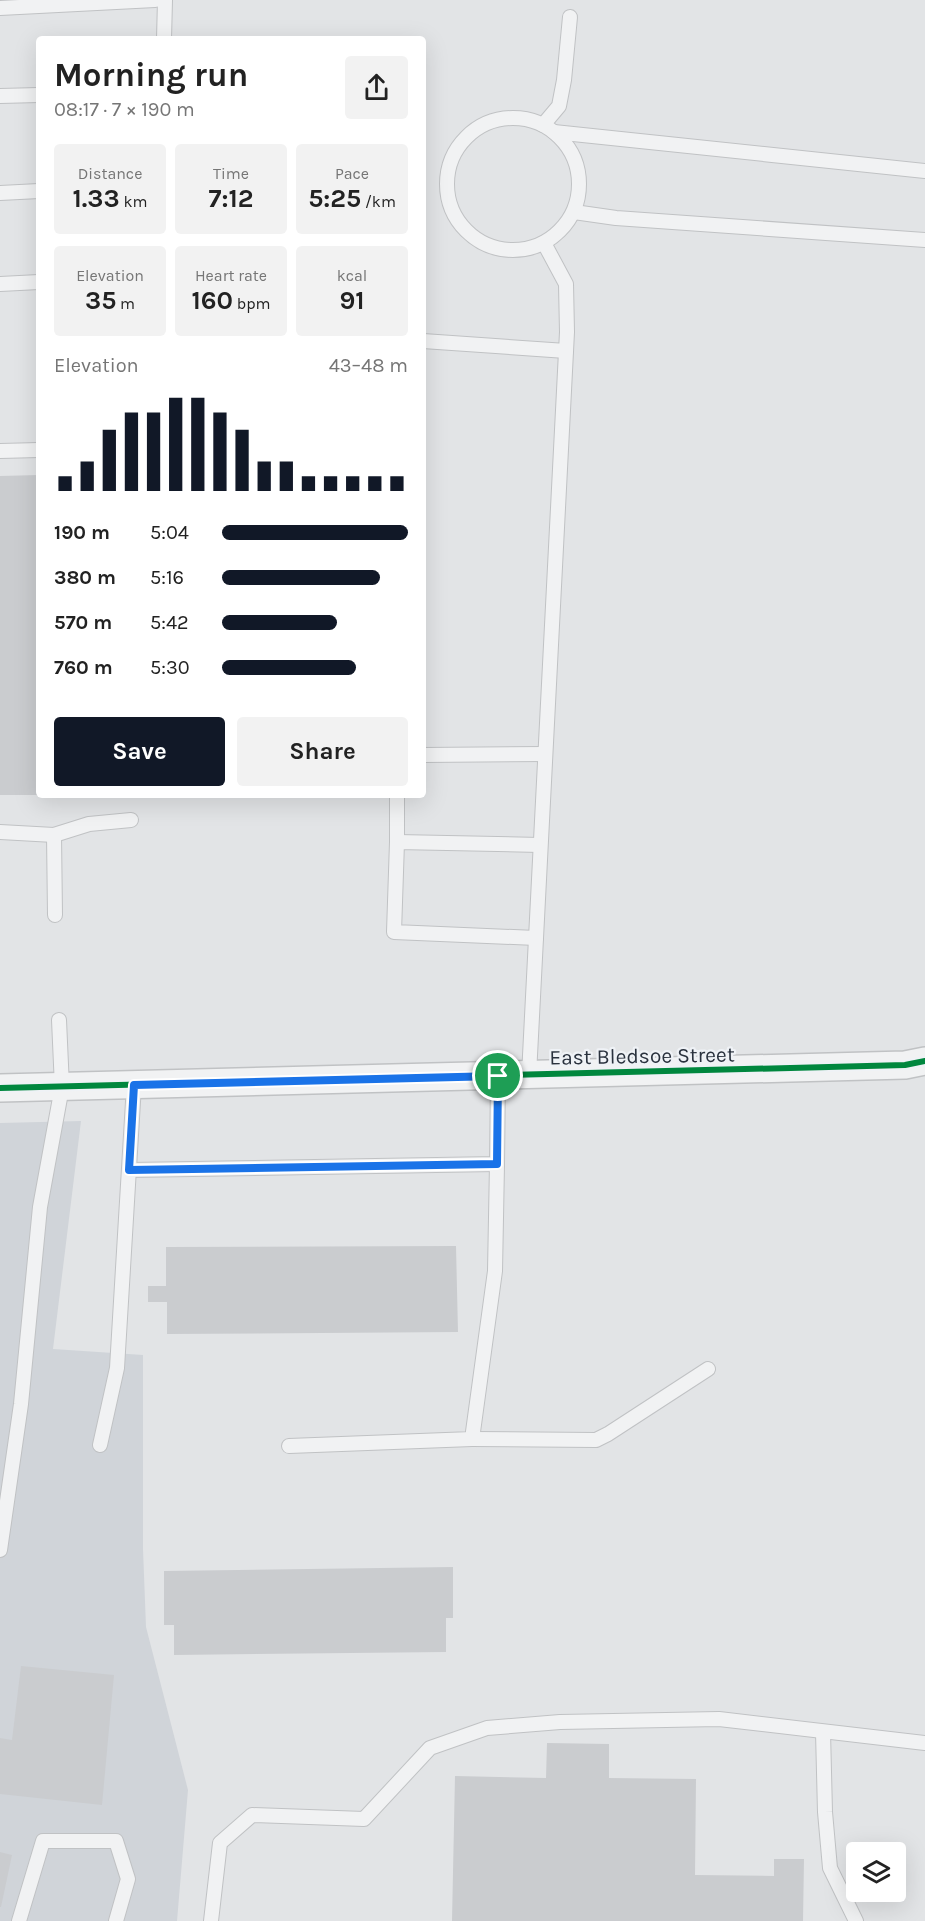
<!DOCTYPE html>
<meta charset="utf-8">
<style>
:root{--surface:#fff;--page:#f2f2f2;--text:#222;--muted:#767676;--accent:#111827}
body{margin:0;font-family:Karla,sans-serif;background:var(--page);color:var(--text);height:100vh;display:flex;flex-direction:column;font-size:22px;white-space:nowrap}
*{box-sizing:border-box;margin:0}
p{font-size:20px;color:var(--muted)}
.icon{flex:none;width:33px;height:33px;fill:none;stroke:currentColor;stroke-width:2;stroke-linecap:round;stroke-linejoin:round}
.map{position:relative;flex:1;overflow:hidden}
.sheet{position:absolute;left:36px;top:36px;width:390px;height:762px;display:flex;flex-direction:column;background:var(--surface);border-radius:6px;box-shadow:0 6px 24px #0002}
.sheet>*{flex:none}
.controls{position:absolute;left:846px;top:1842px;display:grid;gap:12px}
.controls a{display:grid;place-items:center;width:60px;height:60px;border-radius:6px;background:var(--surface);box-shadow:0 6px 24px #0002;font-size:30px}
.pin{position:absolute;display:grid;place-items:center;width:51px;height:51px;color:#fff;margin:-26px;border:3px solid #fff;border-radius:50%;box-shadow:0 2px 6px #0007}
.round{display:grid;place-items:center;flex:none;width:63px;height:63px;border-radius:6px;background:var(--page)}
.head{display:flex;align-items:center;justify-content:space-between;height:102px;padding:0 18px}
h1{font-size:33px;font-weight:700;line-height:45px}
.metrics{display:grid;grid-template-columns:repeat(3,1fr);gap:9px;height:102px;padding:6px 18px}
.metrics div{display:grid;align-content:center;border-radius:6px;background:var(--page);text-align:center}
.metrics b{font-size:26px;font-weight:700}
.metrics small{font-size:16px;font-weight:400}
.metrics p{font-size:16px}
.chart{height:168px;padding:12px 18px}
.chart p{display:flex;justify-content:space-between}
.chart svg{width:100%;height:108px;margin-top:6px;stroke:var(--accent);stroke-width:6}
.primary-button{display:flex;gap:12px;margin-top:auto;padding:12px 18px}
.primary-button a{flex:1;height:69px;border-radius:6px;background:var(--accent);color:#fff;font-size:24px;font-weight:700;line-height:69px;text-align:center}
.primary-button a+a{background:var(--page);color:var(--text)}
ul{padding:0 18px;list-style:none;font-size:20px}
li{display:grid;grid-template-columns:96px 72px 1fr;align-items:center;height:45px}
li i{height:15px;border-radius:8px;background:var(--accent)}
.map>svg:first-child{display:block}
.built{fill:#d0d4d9}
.building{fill:#cacccf}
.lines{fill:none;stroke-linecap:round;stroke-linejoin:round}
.lane-casing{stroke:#c0c2c4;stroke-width:16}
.street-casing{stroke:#c0c2c4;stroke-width:30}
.lane{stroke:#f1f2f3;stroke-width:14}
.street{stroke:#f1f2f3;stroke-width:27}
.cycleway-casing{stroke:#eff2f6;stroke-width:10}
.cycleway{stroke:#00873e;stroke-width:6}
.route-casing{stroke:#fff;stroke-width:12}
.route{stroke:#1a73e8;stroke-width:8}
.labels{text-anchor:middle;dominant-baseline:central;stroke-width:4.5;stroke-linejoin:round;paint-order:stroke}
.street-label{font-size:21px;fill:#2a323e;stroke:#eff2f6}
</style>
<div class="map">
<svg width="925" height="1921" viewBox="0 0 925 1921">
<rect width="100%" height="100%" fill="#e2e4e6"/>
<polygon class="built" points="81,1121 53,1349 143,1355 143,1549 146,1627 188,1790 177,1921 0,1921 0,1123"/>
<g class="building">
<polygon points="39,475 39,795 0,795 0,476"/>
<polygon points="456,1246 458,1332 167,1334 167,1302 148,1302 148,1286 166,1286 166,1247"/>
<polygon points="453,1567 453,1618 446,1618 446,1652 174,1655 174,1625 164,1625 164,1571"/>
<polygon points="21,1666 114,1675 102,1805 0,1794 0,1738 12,1740"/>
<polygon points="547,1743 609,1744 609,1778 696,1779 695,1875 774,1876 774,1859 804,1859 803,1921 452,1921 455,1776 546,1778"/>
<polygon points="0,1852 12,1855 1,1907 0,1907"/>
</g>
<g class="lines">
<g class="lane-casing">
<g id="lane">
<polyline points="0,8 155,0"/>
<polyline points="164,39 165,0"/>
<polyline points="0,96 39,95"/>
<circle cx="513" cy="184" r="66"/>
<polyline points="543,125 559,106 564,80 570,17"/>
<polyline points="554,132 925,171"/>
<polyline points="0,193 39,191"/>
<polyline points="574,212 616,218 925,240"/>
<polyline points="0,284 39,282"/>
<polyline points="423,341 566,351"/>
<polyline points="0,451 39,450"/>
<polyline points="423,755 545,754"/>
<polyline points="0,832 54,835"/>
<polyline points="397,842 397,795"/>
<polyline points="55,915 54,835 89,824 131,820"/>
<polyline points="536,938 394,932 397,842 540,845"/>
<polyline points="529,1075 567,332 566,284 544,243"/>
<polyline points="129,1170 497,1164 498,1076"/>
<polyline points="472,1439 596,1440 608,1434 708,1369"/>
<polyline points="100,1445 117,1368 134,1085"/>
<polyline points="289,1446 472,1439 495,1271 497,1164"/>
<polyline points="0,1550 21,1404 40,1207 62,1087 59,1020"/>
<polyline points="823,1732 825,1812 830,1868 856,1921"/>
<polyline points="19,1921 43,1841 116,1841 128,1879 116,1921"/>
<polyline points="211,1921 220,1843 252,1815 364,1819 430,1748 487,1728 560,1722 719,1719 925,1743"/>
</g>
</g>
<g class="street-casing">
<polyline id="street" points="0,1088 905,1065 925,1061"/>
</g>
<use href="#lane" class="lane"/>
<use href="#street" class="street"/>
<g class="cycleway-casing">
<polyline id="cycleway" points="0,1088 905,1065 925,1061"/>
</g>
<use href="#cycleway" class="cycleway"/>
</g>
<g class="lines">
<g class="route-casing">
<polygon id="route" points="498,1076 497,1164 129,1170 134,1085"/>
</g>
<use href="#route" class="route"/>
</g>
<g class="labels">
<g class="street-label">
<text transform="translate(642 1056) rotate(-1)">East Bledsoe Street</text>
</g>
</g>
</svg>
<div class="controls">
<a><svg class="icon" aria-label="layers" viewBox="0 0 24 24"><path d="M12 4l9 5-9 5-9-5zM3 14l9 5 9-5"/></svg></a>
</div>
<div class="pin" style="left:498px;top:1076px;background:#1e9e55"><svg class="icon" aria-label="arrive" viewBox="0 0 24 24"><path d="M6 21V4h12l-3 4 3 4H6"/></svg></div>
<section class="sheet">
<div class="head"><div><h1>Morning run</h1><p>08:17 · 7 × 190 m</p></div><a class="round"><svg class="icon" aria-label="share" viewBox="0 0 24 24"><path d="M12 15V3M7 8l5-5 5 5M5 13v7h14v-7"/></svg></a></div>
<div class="metrics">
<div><p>Distance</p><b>1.33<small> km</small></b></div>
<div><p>Time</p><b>7:12</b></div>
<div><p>Pace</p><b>5:25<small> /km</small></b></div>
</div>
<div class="metrics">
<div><p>Elevation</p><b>35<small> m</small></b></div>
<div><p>Heart rate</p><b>160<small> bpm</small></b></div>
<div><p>kcal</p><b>91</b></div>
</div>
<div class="chart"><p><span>Elevation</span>43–48 m</p>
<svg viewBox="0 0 160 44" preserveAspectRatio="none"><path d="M5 44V38M15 44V32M25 44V19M35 44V12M45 44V12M55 44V6M65 44V6M75 44V12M85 44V19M95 44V32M105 44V32M115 44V38M125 44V38M135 44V38M145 44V38M155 44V38"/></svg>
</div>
<ul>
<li><b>190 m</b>5:04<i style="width:100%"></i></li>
<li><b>380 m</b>5:16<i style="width:85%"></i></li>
<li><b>570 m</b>5:42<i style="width:62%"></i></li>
<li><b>760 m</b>5:30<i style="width:72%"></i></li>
</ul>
<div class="primary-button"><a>Save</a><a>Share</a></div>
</section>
</div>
